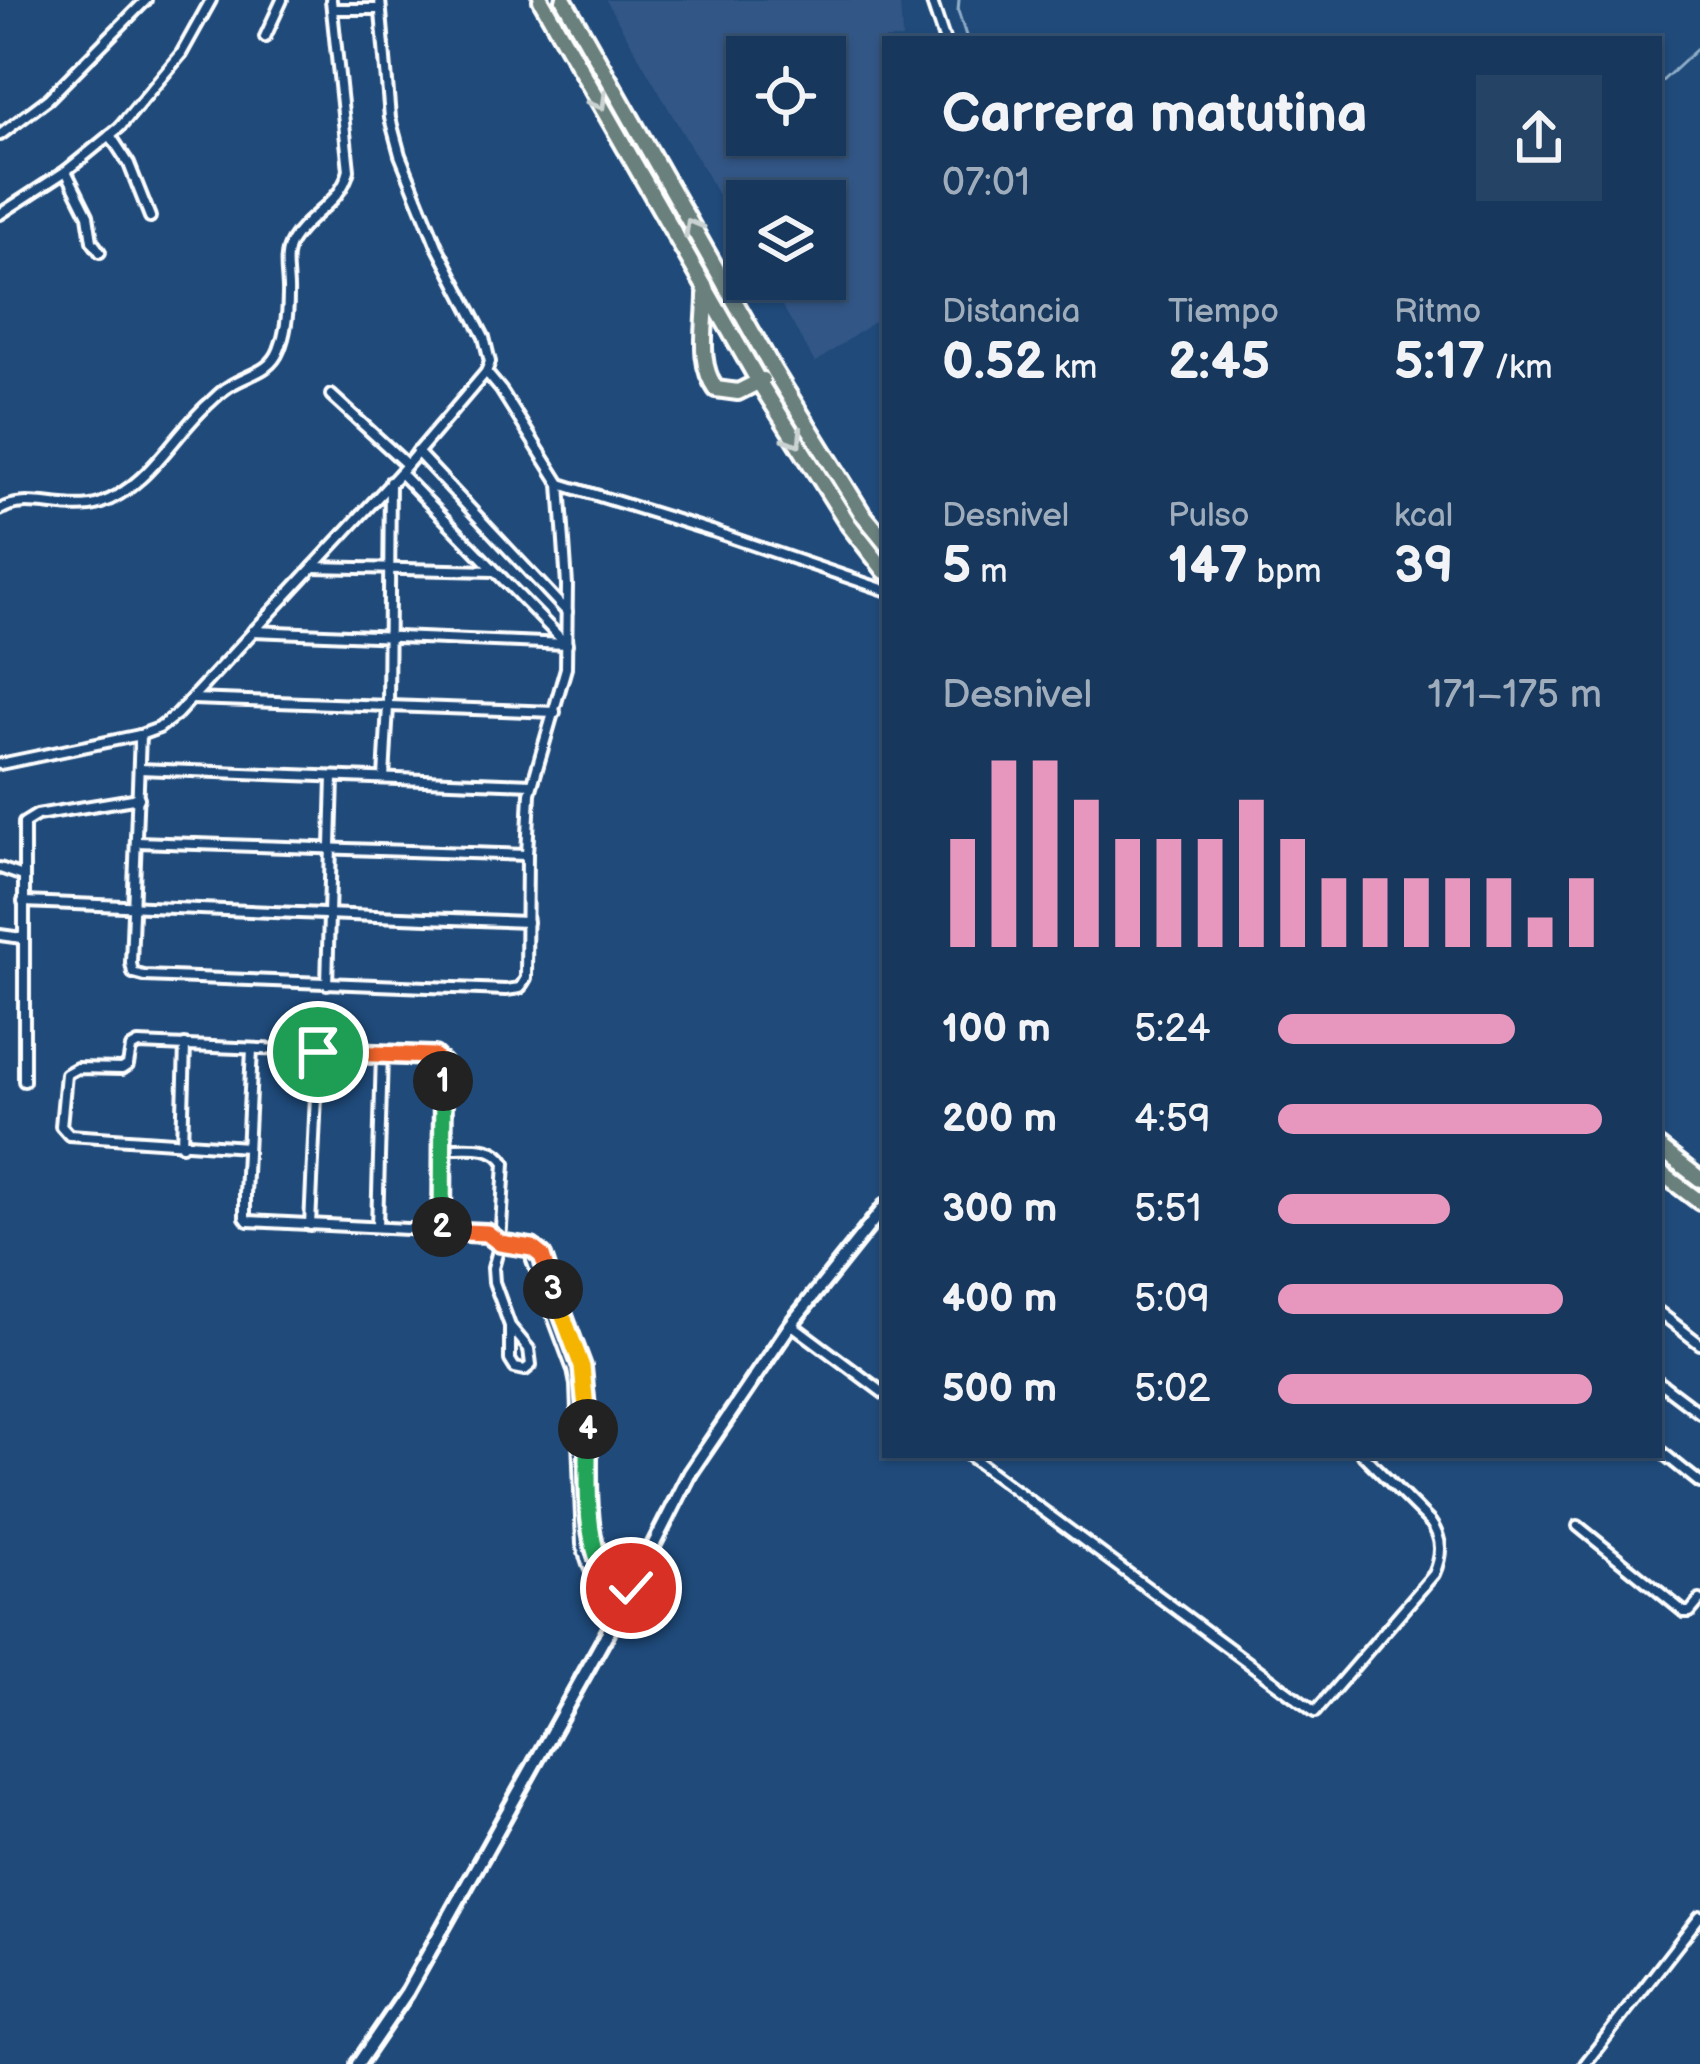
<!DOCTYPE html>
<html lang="es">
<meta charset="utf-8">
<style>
:root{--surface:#17385c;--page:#244365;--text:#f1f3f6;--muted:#9eacbb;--line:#365272;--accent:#e797bd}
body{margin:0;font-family:"Balsamiq Sans",sans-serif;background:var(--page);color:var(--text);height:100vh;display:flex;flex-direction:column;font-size:45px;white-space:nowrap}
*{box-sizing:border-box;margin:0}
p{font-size:39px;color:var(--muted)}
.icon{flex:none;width:66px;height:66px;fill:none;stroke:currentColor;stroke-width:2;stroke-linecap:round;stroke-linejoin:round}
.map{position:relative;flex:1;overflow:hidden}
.panel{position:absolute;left:882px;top:36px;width:780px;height:1422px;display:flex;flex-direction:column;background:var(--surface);border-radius:0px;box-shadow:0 3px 9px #0004,0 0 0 3px var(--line)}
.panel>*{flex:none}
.tools{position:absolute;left:726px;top:36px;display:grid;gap:24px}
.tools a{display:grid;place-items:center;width:120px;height:120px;border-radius:0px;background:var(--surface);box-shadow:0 3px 9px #0004,0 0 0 3px var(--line);font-size:60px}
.pin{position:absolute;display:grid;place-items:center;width:102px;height:102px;color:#fff;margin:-51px;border:6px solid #fff;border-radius:50%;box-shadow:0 3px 12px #0007}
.km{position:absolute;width:60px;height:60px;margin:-30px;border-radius:50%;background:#222;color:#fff;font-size:33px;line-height:60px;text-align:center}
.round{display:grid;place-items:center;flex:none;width:126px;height:126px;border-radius:0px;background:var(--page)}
.overview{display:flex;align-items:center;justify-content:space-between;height:204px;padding:0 60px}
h1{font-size:54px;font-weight:600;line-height:90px}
.stats{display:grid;grid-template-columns:repeat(3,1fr);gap:18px;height:204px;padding:12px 60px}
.stats div{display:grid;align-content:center}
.stats b{font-size:51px;font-weight:600}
.stats small{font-size:33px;font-weight:400}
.stats p{font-size:33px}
.chart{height:336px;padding:24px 60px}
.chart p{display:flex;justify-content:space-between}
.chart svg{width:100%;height:216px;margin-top:12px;stroke:var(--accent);stroke-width:6}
ul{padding:0 60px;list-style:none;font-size:39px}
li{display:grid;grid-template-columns:192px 144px 1fr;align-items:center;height:90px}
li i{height:30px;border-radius:15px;background:var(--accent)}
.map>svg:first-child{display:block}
.built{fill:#315686;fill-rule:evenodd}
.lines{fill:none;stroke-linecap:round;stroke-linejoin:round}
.stream{stroke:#91aec8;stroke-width:3}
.minor-casing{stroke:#fff;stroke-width:16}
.secondary-casing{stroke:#fff;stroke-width:20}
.trunk-casing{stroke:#fff;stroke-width:22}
.minor{stroke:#1f4a7a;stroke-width:8}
.secondary{stroke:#1f4a7a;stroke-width:10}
.trunk{stroke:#6a807d;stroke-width:14}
.oneway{stroke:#cbd3d2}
.split-1-casing{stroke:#fff;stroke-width:24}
.split-2-casing{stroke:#fff;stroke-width:24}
.split-3-casing{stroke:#fff;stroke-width:24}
.split-4-casing{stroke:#fff;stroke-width:24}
.split-5-casing{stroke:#fff;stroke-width:24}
.split-6-casing{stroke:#fff;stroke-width:24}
.split-1{stroke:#f0652b;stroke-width:15}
.split-2{stroke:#22a559;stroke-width:15}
.split-3{stroke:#f0652b;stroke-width:15}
.split-4{stroke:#f5b400;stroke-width:15}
.split-5{stroke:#22a559;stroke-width:15}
.split-6{stroke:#f5b400;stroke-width:15}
</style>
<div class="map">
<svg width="1700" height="2064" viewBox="0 0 1700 2064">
<rect width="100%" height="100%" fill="#1f4a7a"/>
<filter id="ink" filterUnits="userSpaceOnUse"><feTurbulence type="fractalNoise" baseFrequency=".00833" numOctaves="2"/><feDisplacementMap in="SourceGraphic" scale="24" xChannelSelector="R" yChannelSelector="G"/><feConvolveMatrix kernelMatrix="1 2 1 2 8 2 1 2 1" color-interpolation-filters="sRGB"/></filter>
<g filter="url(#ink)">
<path class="built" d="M 606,0 L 900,0 L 902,39 L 885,39 L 885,314 L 815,363 L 767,279 L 825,279 L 825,201 L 747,201 L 747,245 ZM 747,57 L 825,57 L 825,135 L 747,135 Z"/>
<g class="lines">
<g class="stream">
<polyline points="959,0 958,11 967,39"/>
<polyline points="1659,84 1700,46"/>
</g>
<g class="minor-casing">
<g id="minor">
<polyline points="380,0 390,118 400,155 437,246 484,337 490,362 486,372 501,390 560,484 712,531 885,590"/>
<polyline points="931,0 944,39"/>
<polyline points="332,9 380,9"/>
<polyline points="265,37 282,0"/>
<polyline points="0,135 48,99 146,0"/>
<polyline points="110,135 129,164 150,217"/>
<polyline points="66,171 88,215 92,241 100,252"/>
<polyline points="0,214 66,171 120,127 181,54 211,0"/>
<polyline points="331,395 406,464"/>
<polyline points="417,452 567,612"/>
<polyline points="400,473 566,644"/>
<path d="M 0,510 C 24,493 69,514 99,504 C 147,488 172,437 207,405 C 214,399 221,391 228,387 C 247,374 270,373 279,350 C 286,333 288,313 288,295 C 289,277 282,257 292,241 C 309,213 341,204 349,170 L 331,0"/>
<polyline points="313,567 494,571"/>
<polyline points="253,631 567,644"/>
<polyline points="192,699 555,712"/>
<polyline points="140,735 131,963 133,973 144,976 506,990 520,988 526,978 527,855 530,793 566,668 567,585 560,484"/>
<polyline points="0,764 140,735 159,728 177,714 400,473 486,372"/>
<polyline points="139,769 532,784"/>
<polyline points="384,778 388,706 390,482"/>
<polyline points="137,842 527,855"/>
<polyline points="0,868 23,876"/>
<polyline points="23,902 527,922"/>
<polyline points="0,935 22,938"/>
<polyline points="327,984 333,777"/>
<path d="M 252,1049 L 245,1194 L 245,1217 L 248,1221 L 487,1233 C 506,1247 525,1242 542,1256 L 586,1384 L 592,1539 C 599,1569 603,1574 631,1588"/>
<polyline points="24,1081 24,823 37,815 139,798"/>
<polyline points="182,1145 185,1045"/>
<polyline points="247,1147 69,1135 61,1126 66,1074 77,1068 122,1069 128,1065 131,1048 138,1044 434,1056 439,1059 444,1070 442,1231"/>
<path d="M 441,1148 C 463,1149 494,1142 505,1163 L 500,1243 L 493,1268 L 494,1282 L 510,1326 L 529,1349 L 531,1365 L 525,1370 L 515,1368 L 510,1360 L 510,1326"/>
<polyline points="310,1225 318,1052"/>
<polyline points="377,1227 382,1054"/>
<path d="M 532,1249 L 532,1260 L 573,1370 L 576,1385 L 582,1544 C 589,1576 597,1585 623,1605"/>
<polyline points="1659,1312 1700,1344"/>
<polyline points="791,1324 885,1394"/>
<polyline points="1659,1382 1700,1413"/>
<polyline points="1659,1450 1700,1483"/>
<path d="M 968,1455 L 1315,1712 L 1434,1574 C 1442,1555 1443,1540 1431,1523 L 1363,1455"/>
<polyline points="1578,1526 1684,1612 1690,1612 1700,1600"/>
<polyline points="1585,2064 1700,1916"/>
</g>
</g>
<g class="secondary-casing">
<polyline id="secondary" points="358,2064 407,1992 623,1605 690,1473 791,1324 885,1206"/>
</g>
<g class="trunk-casing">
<g id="trunk">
<polyline points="541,0 759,382 849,525 885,571"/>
<polyline points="564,0 774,371 862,513 885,541"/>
<path d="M 706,295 C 706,326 697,363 716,389 L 738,392 L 762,380"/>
<polyline points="1659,1147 1700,1179"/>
<polyline points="1659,1171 1700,1202"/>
</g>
</g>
<use href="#minor" class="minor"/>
<use href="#secondary" class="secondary"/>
<use href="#trunk" class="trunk"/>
</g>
<defs><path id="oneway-chevron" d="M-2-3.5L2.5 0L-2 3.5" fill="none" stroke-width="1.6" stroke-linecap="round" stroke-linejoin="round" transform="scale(3)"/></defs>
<g class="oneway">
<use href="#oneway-chevron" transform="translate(599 102) rotate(60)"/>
<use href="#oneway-chevron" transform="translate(692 227) rotate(-120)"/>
<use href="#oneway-chevron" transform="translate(795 439) rotate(58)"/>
</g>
</g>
<g class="lines" filter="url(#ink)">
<g class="split-1-casing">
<polyline id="split-1" points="318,1052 434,1056 442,1064 443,1081"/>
</g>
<g class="split-2-casing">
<polyline id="split-2" points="442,1227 443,1081"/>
</g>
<g class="split-3-casing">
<polyline id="split-3" points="442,1227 442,1231 487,1233 500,1243 532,1248 542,1256 553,1289"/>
</g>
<g class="split-4-casing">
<polyline id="split-4" points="553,1289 582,1367 588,1429"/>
</g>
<g class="split-5-casing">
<path id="split-5" d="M 588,1429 C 589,1470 583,1536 604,1572"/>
</g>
<g class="split-6-casing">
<polyline id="split-6" points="604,1572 631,1588"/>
</g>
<use href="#split-1" class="split-1"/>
<use href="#split-2" class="split-2"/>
<use href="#split-3" class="split-3"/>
<use href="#split-4" class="split-4"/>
<use href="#split-5" class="split-5"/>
<use href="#split-6" class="split-6"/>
</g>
</svg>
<div class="tools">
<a><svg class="icon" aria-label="locate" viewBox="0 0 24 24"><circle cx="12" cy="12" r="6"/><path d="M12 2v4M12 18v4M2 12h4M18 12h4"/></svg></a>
<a><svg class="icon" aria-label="layers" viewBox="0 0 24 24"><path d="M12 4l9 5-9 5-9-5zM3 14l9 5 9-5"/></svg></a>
</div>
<div class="pin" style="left:318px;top:1052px;background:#1e9e55"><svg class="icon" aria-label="arrive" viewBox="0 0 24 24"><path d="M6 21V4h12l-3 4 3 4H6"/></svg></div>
<div class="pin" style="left:631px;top:1588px;background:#d93025"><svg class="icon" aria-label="check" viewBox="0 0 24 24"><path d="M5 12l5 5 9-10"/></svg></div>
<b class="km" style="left:443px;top:1081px">1</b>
<b class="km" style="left:442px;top:1227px">2</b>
<b class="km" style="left:553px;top:1289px">3</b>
<b class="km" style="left:588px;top:1429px">4</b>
<section class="panel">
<div class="overview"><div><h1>Carrera matutina</h1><p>07:01</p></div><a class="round"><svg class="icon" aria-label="share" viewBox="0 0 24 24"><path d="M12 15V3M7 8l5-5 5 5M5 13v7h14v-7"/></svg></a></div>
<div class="stats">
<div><p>Distancia</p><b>0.52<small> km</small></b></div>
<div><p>Tiempo</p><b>2:45</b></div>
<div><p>Ritmo</p><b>5:17<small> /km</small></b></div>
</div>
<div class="stats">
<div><p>Desnivel</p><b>5<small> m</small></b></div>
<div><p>Pulso</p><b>147<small> bpm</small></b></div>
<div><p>kcal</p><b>39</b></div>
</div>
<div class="chart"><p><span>Desnivel</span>171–175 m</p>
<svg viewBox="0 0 160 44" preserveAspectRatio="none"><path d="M5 44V22M15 44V6M25 44V6M35 44V14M45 44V22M55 44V22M65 44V22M75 44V14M85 44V22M95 44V30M105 44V30M115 44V30M125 44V30M135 44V30M145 44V38M155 44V30"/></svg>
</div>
<ul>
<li><b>100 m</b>5:24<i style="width:73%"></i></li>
<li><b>200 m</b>4:59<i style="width:100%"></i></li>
<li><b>300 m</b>5:51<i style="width:53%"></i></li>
<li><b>400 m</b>5:09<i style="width:88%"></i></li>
<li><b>500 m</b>5:02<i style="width:97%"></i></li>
</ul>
</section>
</div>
